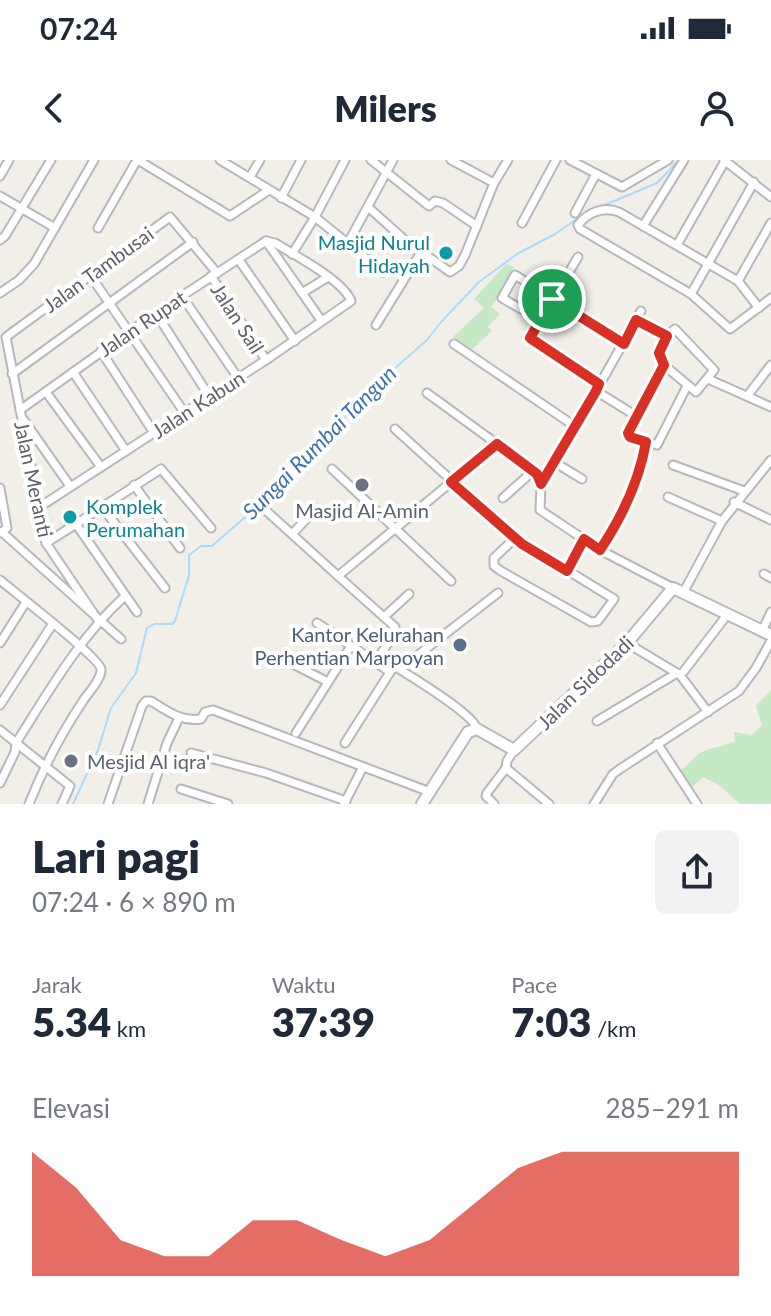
<!DOCTYPE html>
<html lang="id">
<meta charset="utf-8">
<style>
:root{--surface:#fff;--page:#f2f2f3;--text:#1f2937;--muted:#747a83;--accent:#d93025}
body{margin:0;font-family:Lato,sans-serif;background:var(--page);color:var(--text);height:100vh;display:flex;flex-direction:column;font-size:30px;white-space:nowrap}
*{box-sizing:border-box;margin:0}
p{font-size:26px;color:var(--muted)}
.icon{flex:none;width:44px;height:44px;fill:none;stroke:currentColor;stroke-width:2;stroke-linecap:round;stroke-linejoin:round}
.map{position:relative;height:644px;overflow:hidden}
.panel{display:flex;flex-direction:column;background:var(--surface);flex:1}
.panel>*{flex:none}
.pin{position:absolute;display:grid;place-items:center;width:68px;height:68px;color:#fff;margin:-34px;border:4px solid #fff;border-radius:50%;box-shadow:0 2px 8px #0007}
.round{display:grid;place-items:center;flex:none;width:84px;height:84px;border-radius:12px;background:var(--page)}
.overview{display:flex;align-items:center;justify-content:space-between;height:136px;padding:0 32px}
h1{font-size:44px;font-weight:800;line-height:60px}
.figures{display:grid;grid-template-columns:repeat(3,1fr);gap:12px;height:136px;padding:8px 32px}
.figures div{display:grid;align-content:center}
.figures b{font-size:40px;font-weight:800}
.figures small{font-size:22px;font-weight:400}
.figures p{font-size:22px}
.chart{height:224px;padding:16px 32px}
.chart p{display:flex;justify-content:space-between}
.chart svg{width:100%;height:144px;margin-top:8px;fill:var(--accent);opacity:.7}
.status{display:flex;justify-content:space-between;align-items:center;height:56px;padding:0 40px;background:var(--surface);direction:ltr}
.status svg{height:22px;fill:currentColor}
header{display:flex;justify-content:space-between;align-items:center;height:104px;padding:0 32px;background:var(--surface);font-size:36px;font-weight:800}
.map>svg:first-child{display:block}
.green{fill:#c5e8c5}
.lines{fill:none;stroke-linecap:round;stroke-linejoin:round}
.stream{stroke:#aadaff;stroke-width:2}
.street-casing{stroke:#b5b8bc;stroke-width:11}
.secondary-casing{stroke:#b6babf;stroke-width:14}
.street{stroke:#fff;stroke-width:7}
.secondary{stroke:#fff;stroke-width:10}
.route-casing{stroke:#fff;stroke-width:16}
.route{stroke:#d93025;stroke-width:10}
.culture-dot{fill:#0f9aa8;stroke:#fff;stroke-width:3}
.worship-dot{fill:#6b7280;stroke:#fff;stroke-width:3}
.service-dot{fill:#5c6f8a;stroke:#fff;stroke-width:3}
.labels{text-anchor:middle;dominant-baseline:central;stroke-width:8;stroke-linejoin:round;paint-order:stroke}
.culture-label{font-size:20px;fill:#0d838f;stroke:#fff;text-anchor:end}
.street-label{font-size:20px;fill:#5f6368;stroke:#fff}
.worship-label{font-size:20px;fill:#5b616d;stroke:#fff}
.service-label{font-size:20px;fill:#4e5e75;stroke:#fff;text-anchor:end}
.water-label{font-size:22px;font-style:italic;fill:#4174aa;stroke:#fff}
</style>
<div class="status"><b>07:24</b><svg viewBox="0 0 49 12"><path d="M0 12V9h3v3zM5 12V6h3v6zM10 12V3h3v9zM15 12V0h3v12zM26 1h20v11H26zM47 4h2v5h-2z"/></svg></div>
<header><svg class="icon" aria-label="back" viewBox="0 0 24 24"><path d="M15 5l-7 7 7 7"/></svg>Milers<svg class="icon" aria-label="person" viewBox="0 0 24 24"><circle cx="12" cy="8" r="4"/><path d="M4 21q1-7 8-7t8 7"/></svg></header>
<div class="map">
<svg width="771" height="644" viewBox="0 0 771 644">
<rect width="100%" height="100%" fill="#f1efe8"/>
<g class="green">
<polygon points="506,104 514,107 505,128 491,147 500,154 488,167 492,171 470,191 453,177 484,148 474,139"/>
<path d="M 771,530 L 771,644 L 740,644 L 719,625 L 703,617 L 690,629 L 679,611 C 690,605 694,595 704,591 C 713,587 725,586 735,581 L 734,572 L 752,575 L 762,565 L 756,546 Z"/>
</g>
<g class="lines">
<g class="stream">
<polyline points="600,47 657,23 679,0"/>
<polyline points="73,644 98,590 111,548 136,513 147,468 154,464 172,464 175,461 189,415 189,395 201,386 212,386 244,358 394,209 427,180 441,162 479,122 517,94 555,74 587,52"/>
</g>
<g class="street-casing">
<g id="street">
<polyline points="138,0 230,56 269,30"/>
<polyline points="220,0 315,57 383,112"/>
<polyline points="371,0 429,46 435,41 443,43 477,66"/>
<polyline points="451,0 494,23"/>
<polyline points="570,0 622,27 668,0"/>
<polyline points="724,0 771,37"/>
<polyline points="0,16 9,0"/>
<polyline points="250,17 260,0"/>
<polyline points="0,36 55,68"/>
<polyline points="281,38 301,0"/>
<polyline points="368,47 406,81 450,112 459,106 465,95 494,23 508,0"/>
<polyline points="575,53 596,14"/>
<polyline points="522,63 556,0"/>
<polyline points="643,66 684,0"/>
<polyline points="98,68 137,0"/>
<polyline points="0,80 5,76 51,0"/>
<polyline points="266,81 321,160"/>
<polyline points="348,83 393,0"/>
<polyline points="677,85 725,1"/>
<polyline points="292,94 315,57 345,0"/>
<polyline points="578,97 530,178 599,224"/>
<polyline points="239,100 295,181"/>
<polyline points="90,115 184,252"/>
<polyline points="211,116 266,200"/>
<polyline points="738,121 771,63"/>
<polyline points="0,133 19,120 34,104 94,0"/>
<polyline points="302,133 328,117"/>
<polyline points="691,134 754,22"/>
<polyline points="182,136 238,218"/>
<path d="M 759,148 L 738,121 L 619,52 C 604,46 588,52 578,65 L 580,69 L 691,134 L 730,169 L 771,138"/>
<polyline points="521,149 502,138 515,115 624,184"/>
<polyline points="156,153 209,236"/>
<polyline points="376,165 421,92"/>
<polyline points="454,184 576,267"/>
<polyline points="101,191 154,273"/>
<polyline points="664,205 659,193 667,176"/>
<polyline points="73,212 126,291"/>
<polyline points="12,214 193,82"/>
<polyline points="708,219 771,247"/>
<polyline points="596,231 638,257 664,205 696,232 714,210 675,169 667,176 636,160"/>
<polyline points="46,232 101,307"/>
<polyline points="427,233 497,284"/>
<polyline points="748,235 771,205"/>
<polyline points="20,250 156,153 266,81"/>
<polyline points="638,257 629,276 657,285 687,226"/>
<polyline points="23,259 70,326"/>
<polyline points="395,269 515,378 614,439 598,461 591,462 501,411 494,406 494,398 515,378"/>
<polyline points="554,302 582,319"/>
<polyline points="673,305 744,331"/>
<polyline points="332,309 451,421"/>
<polyline points="541,324 576,267 641,151"/>
<polyline points="134,325 180,388"/>
<polyline points="0,328 7,368 0,373"/>
<polyline points="668,337 722,361"/>
<polyline points="503,338 533,311"/>
<polyline points="734,342 771,360"/>
<polyline points="102,347 165,428"/>
<polyline points="262,347 338,416"/>
<path d="M 38,348 L 266,200 L 351,141 C 343,120 294,95 275,83 L 266,81"/>
<polyline points="76,364 161,309 211,368"/>
<polyline points="2,372 121,479"/>
<polyline points="292,374 316,349"/>
<polyline points="46,383 76,364 137,452"/>
<path d="M 600,390 C 622,357 639,322 646,282"/>
<polyline points="567,411 584,379"/>
<polyline points="764,414 771,418"/>
<path d="M 0,420 C 14,432 100,498 101,509 C 102,519 88,533 83,541 C 61,574 44,606 29,644"/>
<polyline points="683,433 722,361 771,300"/>
<polyline points="384,457 409,434"/>
<polyline points="98,460 46,383 6,177 170,57 217,113"/>
<polyline points="317,463 390,512"/>
<polyline points="762,471 771,452"/>
<polyline points="0,483 26,442"/>
<polyline points="627,483 680,515 708,552"/>
<polyline points="291,503 328,522"/>
<polyline points="400,509 498,433"/>
<polyline points="684,511 727,455"/>
<polyline points="0,545 52,465"/>
<polyline points="597,561 677,513"/>
<path d="M 477,569 C 473,553 405,513 388,502 L 382,492 L 394,474 L 395,467 L 338,416 L 497,284 L 537,314 L 541,324 L 540,350 L 600,390 L 673,428"/>
<polyline points="0,570 70,626 62,644"/>
<polyline points="296,573 351,486"/>
<polyline points="345,583 394,506"/>
<polyline points="657,583 697,644"/>
<polyline points="514,590 507,601 506,608 549,644"/>
<polyline points="191,593 266,613 346,641"/>
<path d="M 0,623 L 15,592 L 16,583 C 49,531 79,478 124,437"/>
<polyline points="181,629 228,644"/>
<path d="M 108,644 L 142,546 L 146,541 L 151,541 C 167,551 181,562 201,559 L 205,552 L 213,550 L 430,632"/>
<polyline points="148,644 167,583 179,558"/>
<polyline points="344,644 363,607"/>
<polyline points="494,644 486,636 487,633 506,608"/>
<polyline points="594,644 613,614 620,609 739,531 756,508 771,481"/>
</g>
</g>
<g class="secondary-casing">
<polyline id="secondary" points="422,644 468,572 477,569 514,590 627,483 673,428 771,475"/>
</g>
<use href="#street" class="street"/>
<use href="#secondary" class="secondary"/>
</g>
<g class="lines">
<g class="route-casing">
<path id="route" d="M 552,139 L 624,184 L 636,160 L 667,176 L 659,193 L 664,205 L 628,273 L 630,277 L 646,282 C 639,322 622,357 600,390 L 584,379 L 567,411 L 522,384 L 451,322 L 497,284 L 537,314 L 541,324 L 596,231 L 599,224 L 530,178 Z"/>
</g>
<use href="#route" class="route"/>
</g>
<g class="culture-dot">
<circle cx="446" cy="93" r="8"/>
<circle cx="70" cy="357" r="8"/>
</g>
<g class="worship-dot">
<circle cx="362" cy="325" r="8"/>
<circle cx="71" cy="601" r="8"/>
</g>
<circle class="service-dot" cx="460" cy="485" r="8"/>
<g class="labels">
<g class="culture-label">
<text x="430" y="82">Masjid Nurul<tspan x="430" dy="23">Hidayah</tspan></text>
<text x="86" y="346" text-anchor="start">Komplek<tspan x="86" dy="23">Perumahan</tspan></text>
</g>
<g class="street-label">
<text transform="translate(98 109) rotate(-36)">Jalan Tambusai</text>
<text transform="translate(238 158) rotate(57)">Jalan Sail</text>
<text transform="translate(142 163) rotate(-34)">Jalan Rupat</text>
<text transform="translate(198 244) rotate(-33)">Jalan Kabun</text>
<text transform="translate(34 319) rotate(78)">Jalan Meranti</text>
<text transform="translate(585 522) rotate(-44)">Jalan Sidodadi</text>
</g>
<g class="worship-label">
<text x="362" y="350">Masjid Al-Amin</text>
<text x="87" y="601" text-anchor="start">Mesjid Al iqra'</text>
</g>
<g class="service-label">
<text x="444" y="474">Kantor Kelurahan<tspan x="444" dy="23">Perhentian Marpoyan</tspan></text>
</g>
<g class="water-label">
<text transform="translate(319 282) rotate(-45)">Sungai Rumbai Tangun</text>
</g>
</g>
</svg>
<div class="pin" style="left:552px;top:139px;background:#1e9e55"><svg class="icon" aria-label="arrive" viewBox="0 0 24 24"><path d="M6 21V4h12l-3 4 3 4H6"/></svg></div>
</div>
<section class="panel">
<div class="overview"><div><h1>Lari pagi</h1><p>07:24 · 6 × 890 m</p></div><a class="round"><svg class="icon" aria-label="share" viewBox="0 0 24 24"><path d="M12 15V3M7 8l5-5 5 5M5 13v7h14v-7"/></svg></a></div>
<div class="figures">
<div><p>Jarak</p><b>5.34<small> km</small></b></div>
<div><p>Waktu</p><b>37:39</b></div>
<div><p>Pace</p><b>7:03<small> /km</small></b></div>
</div>
<div class="chart"><p><span>Elevasi</span>285–291 m</p>
<svg viewBox="0 0 160 44" preserveAspectRatio="none"><path d="M0 44V6L10 17L20 33L30 38L40 38L50 27L60 27L70 33L80 38L90 33L100 22L110 11L120 6L130 6L140 6L150 6L160 6V44z"/></svg>
</div>
</section>
